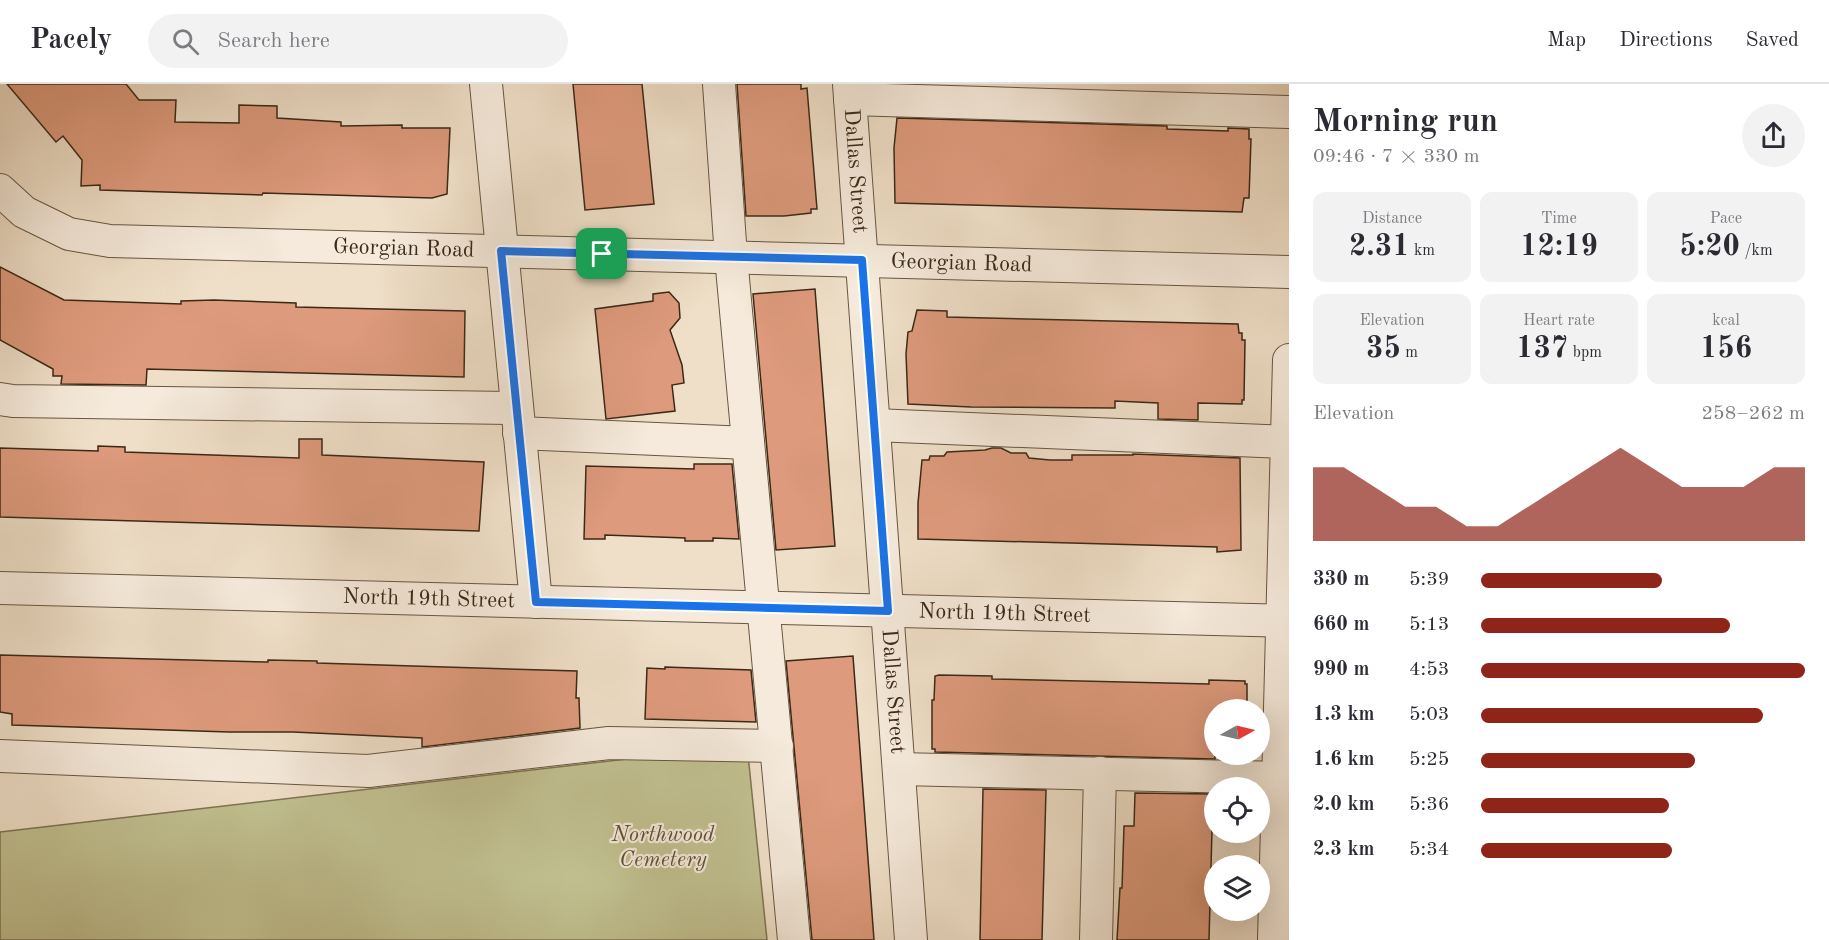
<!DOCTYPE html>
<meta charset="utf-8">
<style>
:root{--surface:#fff;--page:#f2f2f3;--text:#2b2b33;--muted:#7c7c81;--line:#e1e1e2;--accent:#8f2418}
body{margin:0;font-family:"Old Standard TT",serif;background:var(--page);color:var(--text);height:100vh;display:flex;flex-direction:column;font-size:22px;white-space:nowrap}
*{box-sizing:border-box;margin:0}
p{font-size:20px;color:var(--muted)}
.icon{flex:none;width:33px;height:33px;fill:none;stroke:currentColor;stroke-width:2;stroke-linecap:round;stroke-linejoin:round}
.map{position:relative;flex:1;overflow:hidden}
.sheet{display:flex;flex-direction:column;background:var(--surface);width:540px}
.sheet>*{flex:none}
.needle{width:39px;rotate:82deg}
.buttons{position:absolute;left:1204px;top:615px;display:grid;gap:12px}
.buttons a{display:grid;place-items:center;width:66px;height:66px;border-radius:50%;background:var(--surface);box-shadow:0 6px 24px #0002;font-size:30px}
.pin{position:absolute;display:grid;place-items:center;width:51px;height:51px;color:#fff;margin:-26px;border-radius:12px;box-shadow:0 3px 9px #0006}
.round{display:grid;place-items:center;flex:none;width:63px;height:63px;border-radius:32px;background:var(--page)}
.summary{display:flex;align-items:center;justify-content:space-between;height:102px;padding:0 24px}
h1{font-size:33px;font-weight:700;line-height:45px}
.figures{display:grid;grid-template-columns:repeat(3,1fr);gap:9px;height:102px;padding:6px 24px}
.figures div{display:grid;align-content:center;border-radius:12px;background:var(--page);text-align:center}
.figures b{font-size:30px;font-weight:700}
.figures small{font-size:16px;font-weight:400}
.figures p{font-size:16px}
.chart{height:168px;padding:12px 24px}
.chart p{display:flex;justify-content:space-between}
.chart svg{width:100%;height:108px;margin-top:6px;fill:var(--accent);opacity:.7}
ul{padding:0 24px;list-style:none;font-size:20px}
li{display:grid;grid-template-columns:96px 72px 1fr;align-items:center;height:45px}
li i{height:15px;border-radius:8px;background:var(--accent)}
header{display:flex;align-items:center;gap:36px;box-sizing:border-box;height:84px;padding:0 30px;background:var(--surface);border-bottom:2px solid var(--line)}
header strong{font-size:28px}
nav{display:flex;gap:33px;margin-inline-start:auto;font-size:21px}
.search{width:420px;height:54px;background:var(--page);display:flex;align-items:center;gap:15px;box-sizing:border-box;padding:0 21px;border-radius:33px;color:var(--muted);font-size:22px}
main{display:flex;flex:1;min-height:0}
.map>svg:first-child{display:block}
.green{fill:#c1c090;stroke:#7e7453;stroke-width:1.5}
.building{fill:#dd9a7c;stroke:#3b2916;stroke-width:1.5}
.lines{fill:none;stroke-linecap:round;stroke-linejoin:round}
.minor-casing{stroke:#685642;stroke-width:34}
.minor{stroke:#f5eadb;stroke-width:32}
.route-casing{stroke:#fff;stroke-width:12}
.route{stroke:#1a73e8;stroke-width:8}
.labels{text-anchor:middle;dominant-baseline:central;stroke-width:4.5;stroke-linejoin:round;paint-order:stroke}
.street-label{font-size:22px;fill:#3b2916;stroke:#f5eadb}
.park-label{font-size:22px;font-style:italic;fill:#5c4f34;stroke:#f5eadb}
</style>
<header>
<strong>Pacely</strong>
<div class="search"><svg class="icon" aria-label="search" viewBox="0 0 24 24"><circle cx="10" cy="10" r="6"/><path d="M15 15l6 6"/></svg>Search here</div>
<nav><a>Map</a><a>Directions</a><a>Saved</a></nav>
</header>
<main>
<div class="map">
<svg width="1289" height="856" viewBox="0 0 1289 856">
<rect width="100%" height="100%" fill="#efdfc8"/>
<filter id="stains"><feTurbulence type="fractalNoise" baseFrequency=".00333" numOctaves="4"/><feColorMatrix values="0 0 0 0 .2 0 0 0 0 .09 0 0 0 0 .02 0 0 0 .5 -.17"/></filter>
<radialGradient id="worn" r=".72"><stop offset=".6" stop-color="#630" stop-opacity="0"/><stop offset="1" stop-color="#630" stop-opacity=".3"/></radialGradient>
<polygon class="green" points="747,661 767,856 0,856 0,748"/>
<g class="building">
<polygon points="7,0 126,0 139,16 176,16 175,38 239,39 239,21 277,22 277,34 341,38 341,42 402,41 402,44 450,44 447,110 432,114 263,109 262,111 100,106 100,101 81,102 82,76 63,52 56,58"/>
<polygon points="573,0 642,0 654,120 585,126"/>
<polygon points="737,0 801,0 801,5 807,4 817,125 811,125 811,129 784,132 746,132"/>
<polygon points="897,34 1167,42 1167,45 1228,47 1228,44 1249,45 1249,55 1251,55 1249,114 1244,114 1242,128 895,119 894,64"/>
<polygon points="0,183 64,216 181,220 181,217 214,216 296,219 296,223 465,227 464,293 147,285 146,301 61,300 62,292 53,292 53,285 0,256"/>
<polygon points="815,205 835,462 776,466 753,210"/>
<polygon points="669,208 679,219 680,234 670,246 682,281 684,299 672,301 675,327 606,335 595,225 653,217 653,210"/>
<polygon points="917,226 947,227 947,233 1238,240 1239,249 1242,249 1242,256 1245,256 1244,316 1242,316 1242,320 1198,319 1198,336 1158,335 1158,319 1115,317 1115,324 971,323 908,320 906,270 908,248 912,247"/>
<polygon points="299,355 322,355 322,371 484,378 479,447 0,433 0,364 98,367 98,362 125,363 125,368 299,374"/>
<polygon points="992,364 1001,364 1011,369 1026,369 1029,374 1050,376 1072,376 1072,371 1133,371 1133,370 1240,374 1241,466 1217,468 1217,463 918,455 918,419 922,376 929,376 930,372 944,372 947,368 985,366"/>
<polygon points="694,380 732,380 739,455 713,454 713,457 685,457 685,454 605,451 605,455 584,455 586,382 694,385"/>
<polygon points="0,571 190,576 268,578 268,576 317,577 317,579 577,587 576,614 579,614 580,644 422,663 422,654 293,648 229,648 12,641 12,630 0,628"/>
<polygon points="853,572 874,856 812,856 786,577"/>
<polygon points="665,583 751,586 756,638 645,635 647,584 665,585"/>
<polygon points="939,591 992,592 992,595 1209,600 1209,596 1245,597 1245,600 1247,600 1247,626 1215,626 1215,675 935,668 935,665 932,665 932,616 934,616 935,592"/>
<polygon points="983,705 1046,706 1042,856 980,856"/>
<polygon points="1135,709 1213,710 1209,856 1117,856 1120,804 1122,804 1124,742 1134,742"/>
</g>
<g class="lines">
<g class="minor-casing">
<g id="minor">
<polyline points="486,0 536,518"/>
<polyline points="719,0 731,173 794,856"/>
<path id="s1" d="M 849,0 L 911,856"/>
<polyline points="850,15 1289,28"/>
<path id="s2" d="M 0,106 L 24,128 L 69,150 L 110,157 L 1289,188"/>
<polyline points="0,315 13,317 517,324"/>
<polyline points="874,341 1287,358"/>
<polyline points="519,349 748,359"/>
<path id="s3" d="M 0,504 L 1289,537"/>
<polyline points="0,672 368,687 609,659 777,662"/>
<polyline points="899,685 1278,694"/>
<polyline points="1096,856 1100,689"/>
<polyline points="1274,856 1289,276"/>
</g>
</g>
<use href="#minor" class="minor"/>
</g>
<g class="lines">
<g class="route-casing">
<polygon id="route" points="501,167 862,176 888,527 536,518"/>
</g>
<use href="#route" class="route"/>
</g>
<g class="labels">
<g class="street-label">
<text stroke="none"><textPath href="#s1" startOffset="87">Dallas Street</textPath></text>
<text stroke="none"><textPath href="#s2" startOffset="418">Georgian Road</textPath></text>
<text stroke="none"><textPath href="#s2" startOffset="976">Georgian Road</textPath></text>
<text stroke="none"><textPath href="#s3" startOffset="429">North 19th Street</textPath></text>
<text stroke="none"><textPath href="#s3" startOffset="1005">North 19th Street</textPath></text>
<text stroke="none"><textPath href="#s1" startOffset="609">Dallas Street</textPath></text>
</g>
<g class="park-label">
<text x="663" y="751">Northwood<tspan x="663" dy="25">Cemetery</tspan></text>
</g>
</g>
<rect width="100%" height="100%" filter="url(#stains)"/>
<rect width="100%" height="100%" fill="url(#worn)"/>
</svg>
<div class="buttons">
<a><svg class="needle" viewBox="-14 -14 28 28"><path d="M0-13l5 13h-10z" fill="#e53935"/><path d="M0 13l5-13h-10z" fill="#7c7c81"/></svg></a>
<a><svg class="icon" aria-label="locate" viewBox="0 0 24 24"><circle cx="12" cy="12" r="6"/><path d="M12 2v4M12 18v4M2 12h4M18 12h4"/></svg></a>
<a><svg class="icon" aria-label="layers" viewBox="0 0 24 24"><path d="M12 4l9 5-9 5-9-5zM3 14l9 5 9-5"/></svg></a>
</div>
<div class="pin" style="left:602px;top:170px;background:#1e9e55"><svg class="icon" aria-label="arrive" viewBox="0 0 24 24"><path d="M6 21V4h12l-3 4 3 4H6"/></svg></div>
</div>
<section class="sheet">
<div class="summary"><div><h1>Morning run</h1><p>09:46 · 7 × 330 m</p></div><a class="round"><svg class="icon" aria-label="share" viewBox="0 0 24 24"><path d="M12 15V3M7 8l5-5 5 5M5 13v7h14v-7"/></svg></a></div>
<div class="figures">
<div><p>Distance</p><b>2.31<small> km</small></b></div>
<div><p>Time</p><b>12:19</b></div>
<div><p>Pace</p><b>5:20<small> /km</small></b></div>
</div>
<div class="figures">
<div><p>Elevation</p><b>35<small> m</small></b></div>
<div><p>Heart rate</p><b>137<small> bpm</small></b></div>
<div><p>kcal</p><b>156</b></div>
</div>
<div class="chart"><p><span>Elevation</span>258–262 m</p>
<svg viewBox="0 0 160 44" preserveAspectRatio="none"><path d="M0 44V14L10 14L20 22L30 30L40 30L50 38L60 38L70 30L80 22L90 14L100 6L110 14L120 22L130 22L140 22L150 14L160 14V44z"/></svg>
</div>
<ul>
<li><b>330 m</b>5:39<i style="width:56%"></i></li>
<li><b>660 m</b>5:13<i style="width:77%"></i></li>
<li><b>990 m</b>4:53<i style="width:100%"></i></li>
<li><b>1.3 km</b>5:03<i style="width:87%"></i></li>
<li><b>1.6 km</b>5:25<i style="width:66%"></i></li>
<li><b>2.0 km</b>5:36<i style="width:58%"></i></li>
<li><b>2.3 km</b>5:34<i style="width:59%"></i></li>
</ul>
</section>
</main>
